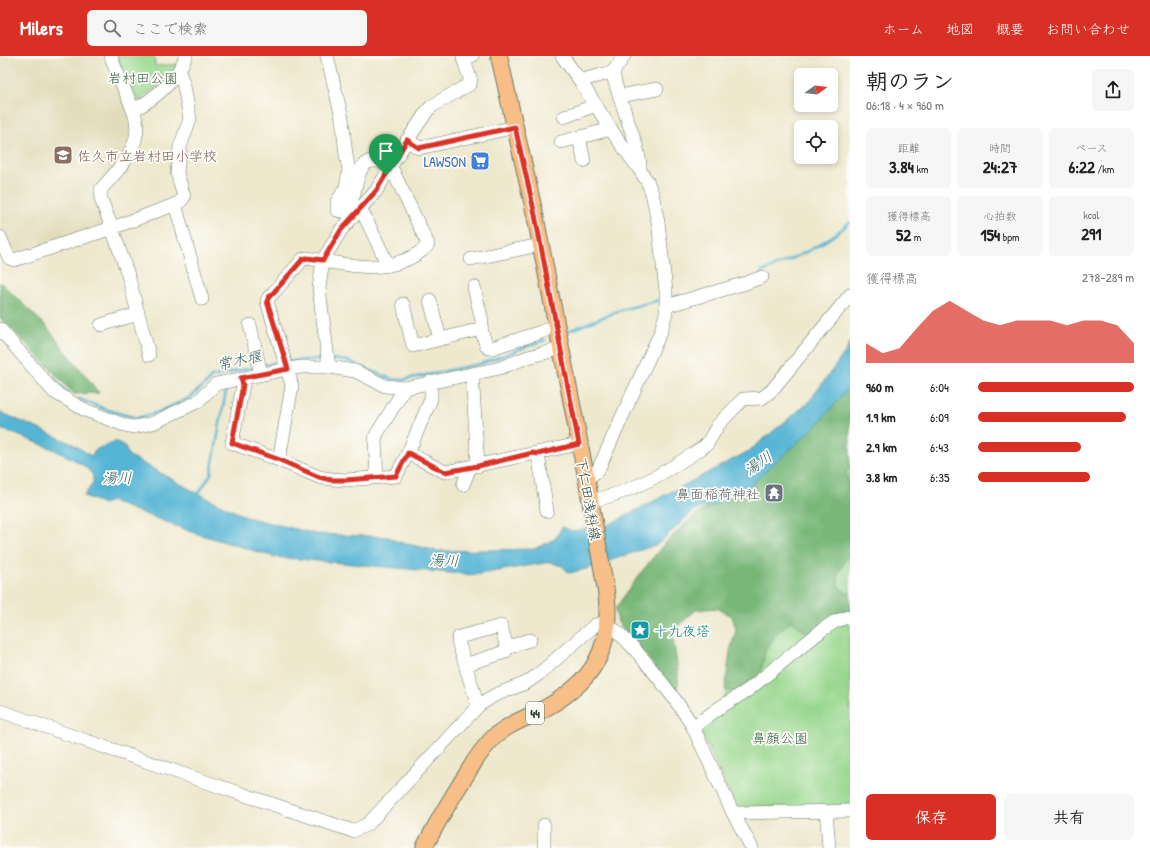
<!DOCTYPE html>
<html lang="ja">
<meta charset="utf-8">
<style>
:root{--surface:#fff;--page:#f6f6f6;--text:#202124;--muted:#757577;--accent:#d93025}
body{margin:0;font-family:"Patrick Hand","Klee One",sans-serif;background:var(--page);color:var(--text);height:100vh;display:flex;flex-direction:column;font-size:15px;white-space:nowrap}
*{box-sizing:border-box;margin:0}
p{font-size:13px;color:var(--muted)}
.icon{flex:none;width:22px;height:22px;fill:none;stroke:currentColor;stroke-width:2;stroke-linecap:round;stroke-linejoin:round}
.map{position:relative;flex:1;overflow:hidden}
.panel{display:flex;flex-direction:column;background:var(--surface);width:300px}
.panel>*{flex:none}
.needle{width:26px;rotate:75deg}
.tools{position:absolute;left:794px;top:12px;display:grid;gap:8px}
.tools a{display:grid;place-items:center;width:44px;height:44px;border-radius:6px;background:var(--surface);box-shadow:0 2px 6px #0003;font-size:20px}
.pin{position:absolute;display:grid;place-items:center;width:34px;height:34px;color:#fff;margin:-41px -17px;border-radius:50% 50% 50% 0;rotate:-45deg;box-shadow:0 0 4px #0007}
.pin .icon{rotate:45deg}
.round{display:grid;place-items:center;flex:none;width:42px;height:42px;border-radius:6px;background:var(--page)}
.head{display:flex;align-items:center;justify-content:space-between;height:68px;padding:0 16px}
h1{font-size:22px;font-weight:700;line-height:30px}
.metrics{display:grid;grid-template-columns:repeat(3,1fr);gap:6px;height:68px;padding:4px 16px}
.metrics div{display:grid;align-content:center;border-radius:6px;background:var(--page);text-align:center}
.metrics b{font-size:17px;font-weight:700}
.metrics small{font-size:11px;font-weight:400}
.metrics p{font-size:11px}
.chart{height:112px;padding:8px 16px}
.chart p{display:flex;justify-content:space-between}
.chart svg{width:100%;height:72px;margin-top:4px;fill:var(--accent);opacity:.7}
.primary-button{display:flex;gap:8px;margin-top:auto;padding:8px 16px}
.primary-button a{flex:1;height:46px;border-radius:6px;background:var(--accent);color:#fff;font-size:16px;font-weight:700;line-height:46px;text-align:center}
.primary-button a+a{background:var(--page);color:var(--text)}
ul{padding:0 16px;list-style:none;font-size:13px}
li{display:grid;grid-template-columns:64px 48px 1fr;align-items:center;height:30px}
li i{height:10px;border-radius:5px;background:var(--accent)}
header{display:flex;align-items:center;gap:24px;box-sizing:border-box;height:56px;padding:0 20px;background:var(--accent);color:#fff}
header strong{font-size:19px}
nav{display:flex;gap:22px;margin-inline-start:auto;font-size:14px}
.search{width:280px;height:36px;background:var(--page);display:flex;align-items:center;gap:10px;box-sizing:border-box;padding:0 14px;border-radius:6px;color:var(--muted);font-size:15px}
main{display:flex;flex:1;min-height:0}
.map>svg:first-child{display:block}
.built{fill:#e2dcba}
.green{fill:#96d68c;stroke:#5a8a60}
.forest{fill:#78b778;stroke:#4c7a56}
.water{fill:#57b5d5;stroke:#3b7984}
.lines{fill:none;stroke-linecap:round;stroke-linejoin:round}
.stream{stroke:#57b5d5;stroke-width:2.5}
.minor-casing{stroke:#67796a;stroke-width:14}
.major-casing{stroke:#67796a;stroke-width:18}
.minor{stroke:#fff;stroke-width:13}
.major{stroke:#f7be87;stroke-width:16}
.route-casing{stroke:#fff;stroke-width:8}
.route{stroke:#d93025;stroke-width:5}
.labels{text-anchor:middle;dominant-baseline:central;stroke-width:3.5;stroke-linejoin:round;paint-order:stroke}
.shield{fill:#fdfcf7;stroke:#62766e;stroke-width:1}
.shield-label{font-size:13px;font-weight:bold;fill:#1f3d34}
.park-label{font-size:14px;fill:#3d634a;stroke:#fdfcf7}
.education-label{font-size:14px;fill:#785e54;stroke:#fdfcf7;text-anchor:start}
.shop-label{font-size:14px;fill:#366cbe;stroke:#fdfcf7;text-anchor:end}
.worship-label{font-size:14px;fill:#5b616d;stroke:#fdfcf7;text-anchor:end}
.street-label{font-size:14px;fill:#1f3d34;stroke:#fdfcf7}
.culture-label{font-size:14px;fill:#0d838f;stroke:#fdfcf7;text-anchor:start}
.water-label{font-size:15px;font-style:italic;fill:#306164;stroke:#fdfcf7}
</style>
<header>
<strong>Milers</strong>
<div class="search"><svg class="icon" aria-label="search" viewBox="0 0 24 24"><circle cx="10" cy="10" r="6"/><path d="M15 15l6 6"/></svg>ここで検索</div>
<nav><a>ホーム</a><a>地図</a><a>概要</a><a>お問い合わせ</a></nav>
</header>
<main>
<div class="map">
<svg width="850" height="792" viewBox="0 0 850 792">
<rect width="100%" height="100%" fill="#fdfcf7"/>
<filter id="ink" filterUnits="userSpaceOnUse"><feTurbulence type="fractalNoise" baseFrequency=".025" numOctaves="2"/><feDisplacementMap in="SourceGraphic" scale="8" xChannelSelector="R" yChannelSelector="G"/><feConvolveMatrix kernelMatrix="1 2 1 2 8 2 1 2 1" color-interpolation-filters="sRGB"/></filter>
<filter id="wash" filterUnits="userSpaceOnUse"><feTurbulence type="fractalNoise" baseFrequency=".012" numOctaves="4" result="noise"/><feDisplacementMap in="SourceGraphic" scale="16" xChannelSelector="R" yChannelSelector="G"/><feGaussianBlur stdDeviation="0.9" result="paint"/><feColorMatrix in="noise" values="0 0 0 0 0 0 0 0 0 0 0 0 0 0 0 0 0 1.4 0 .05"/><feComposite in="paint" operator="in"/></filter>
<g filter="url(#wash)">
<rect width="100%" height="100%" fill="#eee8cd"/>
<polygon class="built" points="0,0 106,0 108,16 128,52 131,61 129,91 101,129 108,169 17,198 13,193 8,183 0,175"/>
<g class="green">
<polygon points="117,0 155,0 155,10 180,8 168,23 138,45 136,43"/>
<polygon points="850,399 850,751 736,751 701,676 731,629 740,582"/>
</g>
<g class="forest">
<polygon points="0,226 46,270 99,337 74,338 7,268 0,262"/>
<polygon points="850,321 850,410 846,416 850,438 850,495 838,518 838,530 846,537 850,537 850,556 809,578 791,565 777,577 765,595 761,617 734,636 725,634 730,595 736,574 732,560 717,552 696,554 672,575 678,615 678,630 673,632 626,577 618,566 615,553 639,519 664,488 695,459 742,432"/>
</g>
<path class="water" d="M 850,286 L 850,330 L 819,367 L 743,436 L 724,446 L 695,454 L 658,488 L 586,513 L 569,517 L 562,510 L 550,506 L 474,519 L 275,501 L 195,477 L 110,445 L 104,448 L 84,440 L 93,427 C 93,424 93,420 92,418 C 83,402 18,379 0,373 L 0,356 L 73,388 L 91,400 L 95,394 L 115,385 L 125,390 L 128,399 L 195,436 L 246,461 L 316,478 L 389,481 L 398,486 L 438,495 L 534,493 L 555,483 L 562,471 L 573,475 L 608,469 L 749,395 L 808,347 L 846,295 Z"/>
<g class="lines">
<g class="stream">
<path d="M 762,216 C 792,203 826,189 850,166"/>
<polyline points="669,242 680,239"/>
<polyline points="568,275 621,254 663,243"/>
<polyline points="27,294 52,322 68,337"/>
<polyline points="331,303 348,305 357,309"/>
<polyline points="289,305 324,303"/>
<polyline points="264,309 280,306"/>
<polyline points="362,311 392,323 402,324 480,308 545,284"/>
<polyline points="79,343 107,354 137,362 156,357 189,342 207,327 211,321 255,311"/>
<polyline points="197,440 211,418 227,329"/>
</g>
</g>
</g>
<g filter="url(#ink)">
<g class="lines">
<g class="minor-casing">
<g id="minor">
<polyline points="562,0 581,26 616,81 639,113 647,125 652,137 658,166 666,235 666,257 661,275 598,414 592,419 586,420"/>
<polyline points="624,0 613,16 615,27 637,92 640,108 640,111"/>
<polyline points="581,26 586,23 613,16"/>
<polyline points="620,40 657,33"/>
<path d="M 133,54 C 155,43 177,24 186,0"/>
<polyline points="564,61 596,49"/>
<polyline points="579,81 584,105"/>
<polyline points="407,84 419,92 515,71"/>
<polyline points="561,86 611,73"/>
<polyline points="175,148 202,243"/>
<polyline points="360,154 366,163 388,209"/>
<path d="M 0,181 L 9,202 L 14,204 L 112,172 L 101,143 L 101,133 C 118,115 144,89 135,60 C 129,40 117,21 111,0"/>
<polyline points="471,203 540,189"/>
<polyline points="474,231 482,265 481,273"/>
<polyline points="430,244 440,283"/>
<polyline points="403,248 413,290 481,273 486,289 488,292 492,292 541,276 556,269"/>
<polyline points="666,250 746,227 762,221"/>
<polyline points="101,269 138,258"/>
<polyline points="250,269 261,318"/>
<polyline points="0,273 54,336 85,354 124,369 134,371 153,367 197,346 216,328 282,314 302,311 329,311 355,315 385,330 405,332 500,312 528,301 560,293"/>
<polyline points="149,299 128,219 112,172 179,147 184,141 177,116 180,91 190,63 184,30 179,15"/>
<polyline points="329,311 319,232 323,204 341,174 376,135 399,97 427,55 432,50 470,28 471,25 463,2 472,0"/>
<polyline points="472,318 478,410"/>
<polyline points="241,322 243,329 232,387 279,404 319,421 331,423 346,424 396,420 408,397 431,343 431,333 430,326"/>
<polyline points="408,397 445,416 579,388"/>
<polyline points="538,398 547,455"/>
<path d="M 279,404 L 292,330 L 267,245 L 269,241 L 274,236 L 303,203 L 307,202 C 344,208 382,220 417,198 C 421,195 426,193 428,188 L 391,111 C 342,82 366,166 337,154 L 337,146 L 346,131 L 349,114 L 346,99 L 342,62 L 327,0"/>
<polyline points="377,421 375,385 376,379 405,332"/>
<polyline points="463,429 470,411"/>
<path d="M 590,445 C 633,437 667,415 702,392 L 707,388 L 718,369 L 743,343 L 762,342 L 772,334 L 850,239"/>
<path d="M 466,612 L 471,607 L 505,596 L 507,592 C 515,590 522,585 530,584"/>
<polyline points="479,649 476,644 458,585 459,581 501,570 507,592"/>
<path d="M 0,655 L 203,725 L 353,775 L 368,768 L 479,649 L 495,639 L 526,627 L 539,618 L 595,569 L 603,567 C 625,573 680,649 693,671 L 733,757 L 752,792"/>
<polyline points="693,671 719,652 748,634 822,574 834,566 850,560"/>
<polyline points="826,755 829,792"/>
<polyline points="733,757 850,755"/>
<polyline points="544,792 544,769"/>
</g>
</g>
<g class="major-casing">
<path id="major" d="M 424,792 C 437,766 452,741 468,716 C 475,704 483,692 493,682 C 506,669 524,663 540,655 C 592,628 614,594 606,535 L 586,420 L 535,159 L 499,0"/>
</g>
<use href="#minor" class="minor"/>
<use href="#major" class="major"/>
</g>
</g>
<g class="lines" filter="url(#ink)">
<g class="route-casing">
<polygon id="route" points="515,71 535,159 579,388 538,398 533,397 478,410 445,416 408,397 396,420 346,424 331,424 319,421 280,404 232,387 243,329 241,322 288,313 267,245 269,241 274,236 303,203 307,202 323,204 341,174 376,135 407,84 419,92"/>
</g>
<use href="#route" class="route"/>
</g>
<defs>
<g id="school-square" transform="scale(1)"><rect x="-9" y="-9" width="18" height="18" rx="4" fill="#8d6e63" stroke="#fdfcf7"/><path d="M0-5L7-2L0 1L-7-2ZM-4 1L0 2.5L4 1V4Q0 6-4 4Z" fill="#fff"/></g>
<g id="supermarket-square" transform="scale(1)"><rect x="-9" y="-9" width="18" height="18" rx="4" fill="#3f7fe0" stroke="#fdfcf7"/><path d="M-6-5.5h2.5l.6 2H6L4.5 2H-2.5L-4.4-4H-6ZM-1.5 3.2a1.3 1.3 0 1 0 .1 0ZM3 3.2a1.3 1.3 0 1 0 .1 0Z" fill="#fff"/></g>
<g id="temple-square" transform="scale(1)"><rect x="-9" y="-9" width="18" height="18" rx="4" fill="#6b7280" stroke="#fdfcf7"/><path d="M0-6L5-2H3V0L6.5 2.5H4V6H1.5V3h-3V6H-4V2.5H-6.5L-3 0V-2H-5Z" fill="#fff"/></g>
<g id="sight-square" transform="scale(1)"><rect x="-9" y="-9" width="18" height="18" rx="4" fill="#0f9aa8" stroke="#fdfcf7"/><path d="M0-6L1.8-2.2L6-1.7L2.9 1.2L3.7 5.4L0 3.3L-3.7 5.4L-2.9 1.2L-6-1.7L-1.8-2.2Z" fill="#fff"/></g>
</defs>
<g fill-rule="evenodd">
<use href="#school-square" x="63" y="99"/>
<use href="#supermarket-square" x="480" y="105"/>
<use href="#temple-square" x="774" y="437"/>
<use href="#sight-square" x="640" y="574"/>
</g>
<g class="labels">
<rect class="shield" x="526" y="646" width="18" height="22" rx="3"/>
<g class="shield-label">
<text x="535" y="657">44</text>
</g>
<g class="park-label">
<text x="143" y="21">岩村田公園</text>
<text x="780" y="681">鼻顔公園</text>
</g>
<g class="education-label">
<text x="77" y="99">佐久市立岩村田小学校</text>
</g>
<g class="shop-label">
<text x="466" y="105">LAWSON</text>
</g>
<g class="worship-label">
<text x="760" y="437">鼻面稲荷神社</text>
</g>
<g class="street-label">
<text transform="translate(589 443) rotate(80)">下仁田浅科線</text>
</g>
<g class="culture-label">
<text x="654" y="574">十九夜塔</text>
</g>
<g class="water-label">
<text transform="translate(239 304) rotate(-12)">常木堰</text>
<text transform="translate(758 407) rotate(-35)">湯川</text>
<text x="117" y="421">湯川</text>
<text transform="translate(444 504) rotate(2)">湯川</text>
</g>
</g>
</svg>
<div class="tools">
<a><svg class="needle" viewBox="-14 -14 28 28"><path d="M0-13l5 13h-10z" fill="#e53935"/><path d="M0 13l5-13h-10z" fill="#757577"/></svg></a>
<a><svg class="icon" aria-label="locate" viewBox="0 0 24 24"><circle cx="12" cy="12" r="6"/><path d="M12 2v4M12 18v4M2 12h4M18 12h4"/></svg></a>
</div>
<div class="pin" style="left:386px;top:119px;background:#1e9e55"><svg class="icon" aria-label="arrive" viewBox="0 0 24 24"><path d="M6 21V4h12l-3 4 3 4H6"/></svg></div>
</div>
<section class="panel">
<div class="head"><div><h1>朝のラン</h1><p>06:18 · 4 × 960 m</p></div><a class="round"><svg class="icon" aria-label="share" viewBox="0 0 24 24"><path d="M12 15V3M7 8l5-5 5 5M5 13v7h14v-7"/></svg></a></div>
<div class="metrics">
<div><p>距離</p><b>3.84<small> km</small></b></div>
<div><p>時間</p><b>24:27</b></div>
<div><p>ペース</p><b>6:22<small> /km</small></b></div>
</div>
<div class="metrics">
<div><p>獲得標高</p><b>52<small> m</small></b></div>
<div><p>心拍数</p><b>154<small> bpm</small></b></div>
<div><p>kcal</p><b>291</b></div>
</div>
<div class="chart"><p><span>獲得標高</span>278–289 m</p>
<svg viewBox="0 0 160 44" preserveAspectRatio="none"><path d="M0 44V32L10 38L20 35L30 23L40 12L50 6L60 12L70 18L80 21L90 18L100 18L110 18L120 21L130 18L140 18L150 21L160 32V44z"/></svg>
</div>
<ul>
<li><b>960 m</b>6:04<i style="width:100%"></i></li>
<li><b>1.9 km</b>6:09<i style="width:95%"></i></li>
<li><b>2.9 km</b>6:43<i style="width:66%"></i></li>
<li><b>3.8 km</b>6:35<i style="width:72%"></i></li>
</ul>
<div class="primary-button"><a>保存</a><a>共有</a></div>
</section>
</main>
